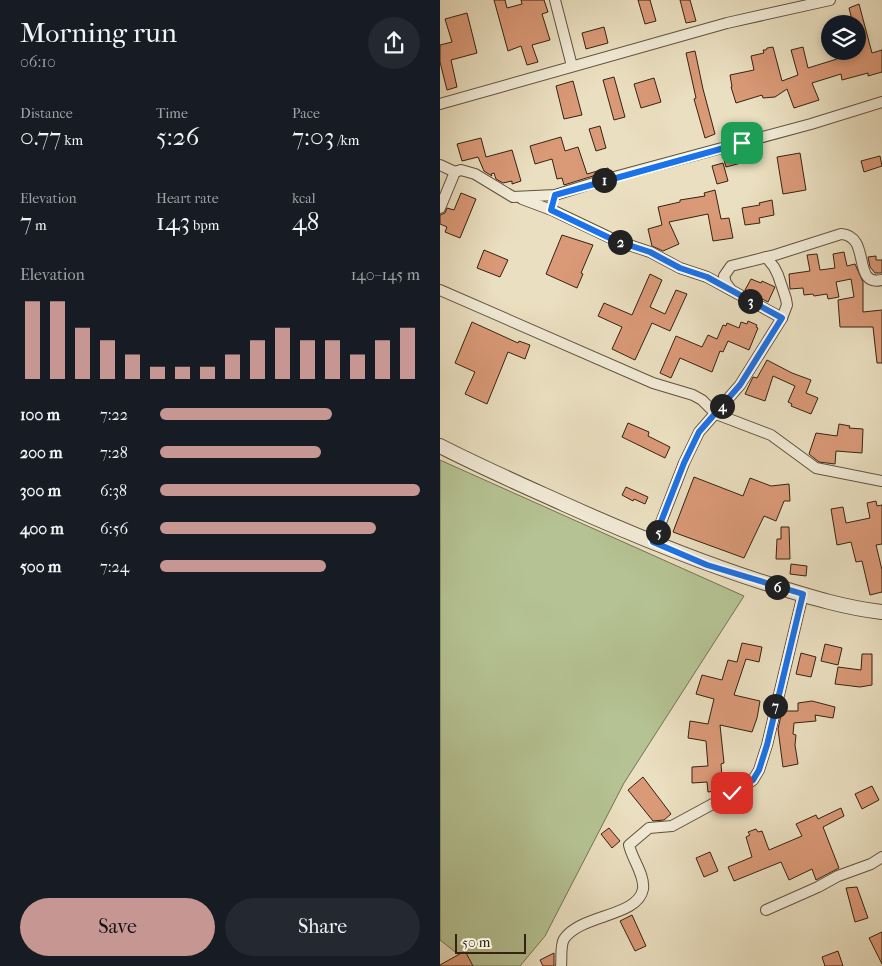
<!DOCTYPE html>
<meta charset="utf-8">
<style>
:root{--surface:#171b24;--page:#242831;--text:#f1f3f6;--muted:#9ea1a6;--accent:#c59692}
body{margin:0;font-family:"IM FELL French Canon",serif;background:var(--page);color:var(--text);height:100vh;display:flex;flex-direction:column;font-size:19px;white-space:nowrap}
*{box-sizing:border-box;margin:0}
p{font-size:16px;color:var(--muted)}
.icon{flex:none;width:28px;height:28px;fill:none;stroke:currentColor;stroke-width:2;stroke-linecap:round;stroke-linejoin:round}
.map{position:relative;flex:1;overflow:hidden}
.side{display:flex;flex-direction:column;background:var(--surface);width:440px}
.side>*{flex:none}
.fabs{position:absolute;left:381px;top:15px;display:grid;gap:10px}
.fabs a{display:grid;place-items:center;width:45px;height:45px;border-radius:50%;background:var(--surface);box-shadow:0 2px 8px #0003;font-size:25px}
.scale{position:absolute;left:15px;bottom:12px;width:71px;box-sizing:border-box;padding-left:5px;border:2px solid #352211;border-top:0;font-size:14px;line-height:18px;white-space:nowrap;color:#352211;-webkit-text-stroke:4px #f1ead6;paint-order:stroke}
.pin{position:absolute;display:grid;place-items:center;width:42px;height:42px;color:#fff;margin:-21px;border-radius:10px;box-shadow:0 2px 8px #0006}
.km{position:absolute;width:25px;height:25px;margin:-12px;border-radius:50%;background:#222;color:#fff;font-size:14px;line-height:25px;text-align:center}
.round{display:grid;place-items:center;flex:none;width:52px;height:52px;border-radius:26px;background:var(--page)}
.overview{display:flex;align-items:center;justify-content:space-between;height:85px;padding:0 20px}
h1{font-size:28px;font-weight:600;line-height:38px}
.figures{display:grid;grid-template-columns:repeat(3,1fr);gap:8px;height:85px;padding:5px 20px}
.figures div{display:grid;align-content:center}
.figures b{font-size:25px;font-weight:600}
.figures small{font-size:14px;font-weight:400}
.figures p{font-size:14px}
.chart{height:140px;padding:10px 20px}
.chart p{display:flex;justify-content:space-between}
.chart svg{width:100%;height:90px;margin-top:5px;stroke:var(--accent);stroke-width:6}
.action{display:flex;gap:10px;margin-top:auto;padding:10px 20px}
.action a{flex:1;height:58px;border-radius:30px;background:var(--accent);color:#111;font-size:20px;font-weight:600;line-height:58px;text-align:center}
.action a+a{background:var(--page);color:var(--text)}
ul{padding:0 20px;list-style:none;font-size:16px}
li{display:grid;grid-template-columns:80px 60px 1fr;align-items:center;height:38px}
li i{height:12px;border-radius:6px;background:var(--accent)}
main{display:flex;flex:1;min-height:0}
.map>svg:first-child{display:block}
.green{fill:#b5c293;stroke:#757252}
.building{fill:#da9977;stroke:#352211}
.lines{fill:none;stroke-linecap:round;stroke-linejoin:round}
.minor-casing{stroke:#62513d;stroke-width:12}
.tertiary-casing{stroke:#62513d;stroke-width:16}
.minor{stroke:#f1ead6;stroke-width:10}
.tertiary{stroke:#f1ead6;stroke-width:14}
.route-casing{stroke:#fff;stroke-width:10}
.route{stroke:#1a73e8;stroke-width:6}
</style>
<main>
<section class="side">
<div class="overview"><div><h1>Morning run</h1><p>06:10</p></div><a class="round"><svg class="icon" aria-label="share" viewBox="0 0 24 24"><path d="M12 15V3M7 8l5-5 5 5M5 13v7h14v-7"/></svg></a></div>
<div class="figures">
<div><p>Distance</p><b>0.77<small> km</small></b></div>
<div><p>Time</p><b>5:26</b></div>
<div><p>Pace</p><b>7:03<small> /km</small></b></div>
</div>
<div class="figures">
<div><p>Elevation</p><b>7<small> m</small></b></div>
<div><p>Heart rate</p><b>143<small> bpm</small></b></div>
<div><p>kcal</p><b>48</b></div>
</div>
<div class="chart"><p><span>Elevation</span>140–145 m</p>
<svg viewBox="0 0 160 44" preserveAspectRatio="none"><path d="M5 44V6M15 44V6M25 44V19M35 44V25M45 44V32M55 44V38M65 44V38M75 44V38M85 44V32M95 44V25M105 44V19M115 44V25M125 44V25M135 44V32M145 44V25M155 44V19"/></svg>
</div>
<ul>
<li><b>100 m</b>7:22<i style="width:66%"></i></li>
<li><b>200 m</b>7:28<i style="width:62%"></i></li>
<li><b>300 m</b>6:38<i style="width:100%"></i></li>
<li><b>400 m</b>6:56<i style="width:83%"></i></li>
<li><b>500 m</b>7:24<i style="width:64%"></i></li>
</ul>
<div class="action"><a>Save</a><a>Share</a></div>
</section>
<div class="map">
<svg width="442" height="966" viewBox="0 0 442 966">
<rect width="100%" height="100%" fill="#eadfc0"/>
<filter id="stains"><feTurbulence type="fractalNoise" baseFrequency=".004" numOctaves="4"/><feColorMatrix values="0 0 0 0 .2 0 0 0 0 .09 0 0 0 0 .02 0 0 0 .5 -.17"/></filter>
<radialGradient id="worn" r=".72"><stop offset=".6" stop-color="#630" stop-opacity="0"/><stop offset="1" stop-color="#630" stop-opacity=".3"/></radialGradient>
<polygon class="green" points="0,460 304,596 184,783 105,936 80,966 33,966 0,940"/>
<g class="building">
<polygon points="54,0 65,0 67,8 82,4 81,0 104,0 108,12 102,14 110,40 92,45 98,62 87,65 81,46 68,51"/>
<polygon points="198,0 210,0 216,21 205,24"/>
<polygon points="240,0 250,0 256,21 246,23"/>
<polygon points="419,4 432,53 442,50 442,72 428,76 428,73 402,80 401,74 372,83 379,100 354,108 347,89 335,97 323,98 322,95 296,103 291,87 292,87 290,75 314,70 311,56 324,53 323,50 326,50 327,48 333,47 342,81 358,75 351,50 363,47 368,68 397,59 396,51 420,51 418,43 418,24 413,24 409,8"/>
<polygon points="27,13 37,53 11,60 17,87 7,90 0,62 0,45 12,42 5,19"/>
<polygon points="164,27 168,43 146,49 142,33"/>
<polygon points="255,51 263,89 275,134 265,138 254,99 256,98 246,53"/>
<polygon points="174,77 185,117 174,120 163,80"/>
<polygon points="214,78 221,102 201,108 194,84"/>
<polygon points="133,81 142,115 124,119 116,86"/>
<polygon points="160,126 166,148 156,151 149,129"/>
<polygon points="121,137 125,151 138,147 147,174 168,168 169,171 124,185 122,178 117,179 112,159 95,164 90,146"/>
<polygon points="41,138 46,157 72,150 81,181 72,184 72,181 63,183 56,179 54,173 51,174 52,176 44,171 38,157 22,161 17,144"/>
<polygon points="298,152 301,163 286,167 283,156"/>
<polygon points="360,153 366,190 343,194 337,157"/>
<polygon points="440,156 442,166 424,172 421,161"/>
<polygon points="283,163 288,181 277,184 272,166"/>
<polygon points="275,190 281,219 289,218 293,238 273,241 268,214 229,222 239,244 223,251 212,246 208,229 222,225 218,207 240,202 240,200 265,196 264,193"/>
<polygon points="21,193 36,199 20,238 5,232 7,227 0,224 0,215 5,213 7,208 14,210"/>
<polygon points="332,200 334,215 319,218 320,223 305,225 302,208 320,205 319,203"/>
<polygon points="122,235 153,245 141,273 143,274 137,288 106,274"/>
<polygon points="44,250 68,260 60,277 37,268"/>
<polygon points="404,252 407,266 415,264 423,282 423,312 442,310 442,363 437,363 433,327 400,327 398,300 414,297 411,279 396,282 399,297 388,299 387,294 374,296 373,294 364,295 363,288 350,289 349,274 370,271 367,255 377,254 380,270 395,268 393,254"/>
<polygon points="436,256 436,260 442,260 442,273 435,273 430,267 428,257"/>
<polygon points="210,274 222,280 210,307 225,314 236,290 247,294 230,331 212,323 195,360 172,349 182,327 158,316 164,303 192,315"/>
<polygon points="311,279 321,283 322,281 335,287 328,302 305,290"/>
<polygon points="308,321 317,325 316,327 318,328 309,350 288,341 283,352 280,351 272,372 240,358 231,378 220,373 236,336 262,347 268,335 277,339 283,325 286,326 287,323 299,328 301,322 307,324"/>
<polygon points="32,322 78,343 79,341 90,345 85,359 68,352 47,404 25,394 35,372 15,363"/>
<polygon points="327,360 352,373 371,380 366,393 378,398 371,414 351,406 352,404 348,402 355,386 333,376 325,401 305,394 313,377 317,378"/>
<polygon points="188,423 209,432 208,436 230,447 225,458 182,437"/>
<polygon points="399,424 410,426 409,428 423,429 422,453 396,451 395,464 379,462 369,454 376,433 397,436"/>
<polygon points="254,477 303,496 310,478 331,486 349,484 350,501 344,501 336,521 324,516 304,558 233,532"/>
<polygon points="186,487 208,497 205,504 194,499 193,501 182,495"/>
<polygon points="436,501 437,506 442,505 442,544 436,545 442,570 442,592 430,595 422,561 416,562 411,542 397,545 391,509 403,507 406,523 430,518 427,503"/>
<polygon points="341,527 349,527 350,559 336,559 337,539 341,539"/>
<polygon points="351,564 367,566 366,576 350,574"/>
<polygon points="302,643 322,647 319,662 306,659 294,695 320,701 317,718 312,732 280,725 284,763 281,764 283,790 268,792 267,782 252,783 252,767 268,766 266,741 248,738 250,721 268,724 274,699 256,694 262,675 282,680 288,660 297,662"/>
<polygon points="385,644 402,648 398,665 381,661"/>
<polygon points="361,653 376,657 371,677 356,674"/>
<polygon points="422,654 432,654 432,685 420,687 395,684 398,667 421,670"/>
<polygon points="372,701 395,707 393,718 375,715 376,721 354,723 353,734 356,735 355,745 358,764 343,767 338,729 342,711 358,711 358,703"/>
<polygon points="203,777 231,814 224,820 213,821 188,790"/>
<polygon points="432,786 439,800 422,809 415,794"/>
<polygon points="401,808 404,816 383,827 399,868 376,880 372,869 349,880 341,862 294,881 288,867 312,857 306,837 310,835 308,832 316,829 318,832 322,831 329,850 362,836 356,824 376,815 378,819"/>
<polygon points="169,828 180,841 172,848 161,834"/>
<polygon points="270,852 278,871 264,877 256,858"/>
<polygon points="417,887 428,918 415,922 406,888"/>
<polygon points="192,915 206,946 195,951 180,921"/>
<polygon points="442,932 442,964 429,938"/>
<polygon points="25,951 33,966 0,966 0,965"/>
<polygon points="398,951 403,966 385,966 382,957"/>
<polygon points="114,953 114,966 103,966 100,960"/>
</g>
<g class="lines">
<g class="minor-casing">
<g id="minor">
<polyline points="115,0 132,66"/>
<polyline points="0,104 287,23 390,0"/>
<polyline points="0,165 15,172"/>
<polyline points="82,199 114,211 177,241 210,252 240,268 267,277 342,318"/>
<polyline points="0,208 15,172 21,170 35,174 73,197 115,195 163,180 371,124 442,102"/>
<polyline points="0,290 213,383 253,395 262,400 276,414 331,435 376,468 442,481"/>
<path d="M 291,290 L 286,283 L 284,276 L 291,266 L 335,255 L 401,234 C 432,236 411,287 442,280"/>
<polyline points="213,543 244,463 259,432 300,385 342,318 347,305 346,299 338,275 334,267 326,257"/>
<polyline points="326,910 378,887 398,876 431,864 442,857"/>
<path d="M 121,966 C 122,958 120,946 124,939 C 141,914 198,917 203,889 C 205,875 192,859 189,845 L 209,828 L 232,826 L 293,793 L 313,780 L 319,770 L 327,745 L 363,594"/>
</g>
</g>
<g class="tertiary-casing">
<path id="tertiary" d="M 0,446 C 41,467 82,485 124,504 C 193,535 263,564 335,586 C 370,597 406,608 442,612"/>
</g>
<use href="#minor" class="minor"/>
<use href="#tertiary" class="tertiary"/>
</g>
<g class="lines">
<g class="route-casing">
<polyline id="route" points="292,793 313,780 319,770 327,745 363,594 267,565 213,542 244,463 259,432 300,385 342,318 267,277 240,268 210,252 176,241 111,210 115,195 302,143"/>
</g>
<use href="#route" class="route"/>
</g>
<rect width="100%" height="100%" filter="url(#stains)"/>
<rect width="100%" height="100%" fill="url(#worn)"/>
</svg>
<div class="fabs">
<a><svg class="icon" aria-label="layers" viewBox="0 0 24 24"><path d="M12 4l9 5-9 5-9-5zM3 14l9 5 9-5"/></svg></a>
</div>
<div class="scale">50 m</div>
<div class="pin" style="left:302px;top:143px;background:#1e9e55"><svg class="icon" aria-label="arrive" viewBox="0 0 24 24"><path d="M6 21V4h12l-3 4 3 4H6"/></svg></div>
<div class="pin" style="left:292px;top:793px;background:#d93025"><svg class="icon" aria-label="check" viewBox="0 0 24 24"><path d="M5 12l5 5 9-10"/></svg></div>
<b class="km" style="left:164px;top:180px">1</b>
<b class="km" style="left:180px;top:242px">2</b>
<b class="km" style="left:310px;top:301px">3</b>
<b class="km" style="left:282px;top:406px">4</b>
<b class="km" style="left:218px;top:532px">5</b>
<b class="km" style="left:337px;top:587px">6</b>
<b class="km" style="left:335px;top:706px">7</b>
</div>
</main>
